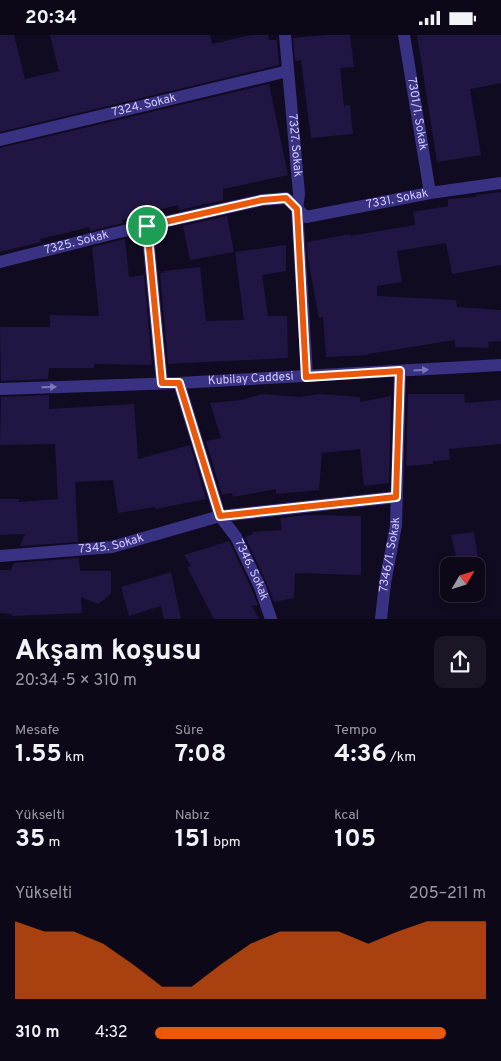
<!DOCTYPE html>
<html lang="tr">
<meta charset="utf-8">
<style>
:root{--surface:#0c0818;--page:#1a1625;--text:#f1f3f6;--muted:#9a9aa2;--line:#2c2937;--accent:#ea580c}
body{margin:0;font-family:Overpass,sans-serif;background:var(--page);color:var(--text);height:100vh;display:flex;flex-direction:column;font-size:19px;white-space:nowrap}
*{box-sizing:border-box;margin:0}
p{font-size:16px;color:var(--muted)}
.icon{flex:none;width:28px;height:28px;fill:none;stroke:currentColor;stroke-width:2;stroke-linecap:round;stroke-linejoin:round}
.map{position:relative;height:584px;overflow:hidden}
.panel{display:flex;flex-direction:column;background:var(--surface);flex:1}
.panel>*{flex:none}
.needle{width:32px;rotate:51deg}
.controls{position:absolute;left:440px;top:522px;display:grid;gap:10px}
.controls a{display:grid;place-items:center;width:45px;height:45px;border-radius:10px;background:var(--surface);box-shadow:0 2px 8px #0003,0 0 0 1px var(--line);font-size:25px}
.pin{position:absolute;display:grid;place-items:center;width:42px;height:42px;color:#fff;margin:-21px;border:2px solid #fff;border-radius:50%;box-shadow:0 1px 5px #0007}
.round{display:grid;place-items:center;flex:none;width:52px;height:52px;border-radius:10px;background:var(--page)}
.headline{display:flex;align-items:center;justify-content:space-between;height:85px;padding:0 15px}
h1{font-size:28px;font-weight:700;line-height:38px}
.stats{display:grid;grid-template-columns:repeat(3,1fr);gap:8px;height:85px;padding:5px 15px}
.stats div{display:grid;align-content:center}
.stats b{font-size:25px;font-weight:700}
.stats small{font-size:14px;font-weight:400}
.stats p{font-size:14px}
.chart{height:140px;padding:10px 15px}
.chart p{display:flex;justify-content:space-between}
.chart svg{width:100%;height:90px;margin-top:5px;fill:var(--accent);opacity:.7}
ul{padding:0 15px;list-style:none;font-size:16px}
li{display:grid;grid-template-columns:80px 60px 1fr;align-items:center;height:38px}
li i{height:12px;border-radius:6px;background:var(--accent)}
.status{display:flex;justify-content:space-between;align-items:center;height:35px;padding:0 25px;background:var(--surface);direction:ltr}
.status svg{height:14px;fill:currentColor}
.map>svg:first-child{display:block}
.building{fill:#211643}
.lines{fill:none;stroke-linecap:round;stroke-linejoin:round}
.minor{stroke:#393283;stroke-width:12}
.oneway{fill:#7e76bb}
.route-casing{stroke:#fff;stroke-width:10}
.route{stroke:#ea580c;stroke-width:6}
.labels{text-anchor:middle;dominant-baseline:central;stroke-width:4;stroke-linejoin:round;paint-order:stroke}
.street-label{font-size:12px;fill:#d3caff;stroke:#100b20}
</style>
<div class="status"><b>20:34</b><svg viewBox="0 0 49 12"><path d="M0 12V9h3v3zM5 12V6h3v6zM10 12V3h3v9zM15 12V0h3v12zM26 1h20v11H26zM47 4h2v5h-2z"/></svg></div>
<div class="map">
<svg width="501" height="584" viewBox="0 0 501 584">
<rect width="100%" height="100%" fill="#100b20"/>
<g class="building">
<polygon points="0,0 14,0 25,44 59,36 50,0 210,0 212,9 251,0 268,0 269,5 277,5 279,30 0,97"/>
<polygon points="325,0 350,0 354,32 340,33 344,71 350,70 353,99 311,103 301,25 295,26 293,3"/>
<polygon points="417,0 501,0 501,48 470,54 481,120 437,127"/>
<polygon points="269,49 288,140 223,154 223,165 179,175 178,170 141,179 141,180 122,185 123,188 90,196 90,192 40,204 41,207 0,217 0,113"/>
<polygon points="501,157 501,230 452,239 446,208 397,216 402,247 377,251 377,261 456,265 457,272 501,275 501,306 488,307 489,313 455,312 455,305 368,319 368,320 326,322 323,282 319,283 308,225 307,207 350,199 350,201 415,190 413,177 448,171 448,164 476,162 476,160"/>
<polygon points="227,181 234,217 190,225 183,191"/>
<polygon points="125,204 129,242 144,240 152,330 94,329 94,333 49,333 48,344 1,346 0,292 50,292 50,280 99,281 92,212"/>
<polygon points="286,210 286,236 262,240 268,281 287,281 288,323 168,329 160,238 164,238 164,236 200,232 206,286 244,285 235,217"/>
<polygon points="262,359 299,362 320,359 360,362 360,367 391,361 389,448 364,451 360,414 322,418 319,455 276,459 276,454 233,462 232,458 222,460 206,406 221,403 210,368 242,365"/>
<polygon points="408,359 464,359 465,368 501,365 501,409 449,414 450,425 433,426 433,429 406,431"/>
<polygon points="49,360 49,374 134,369 138,424 190,410 206,464 156,474 155,472 118,478 113,445 75,447 78,507 20,511 25,499 0,500 0,464 19,464 19,467 58,464 55,409 0,410 1,362"/>
<polygon points="307,480 361,481 361,540 295,538 294,563 274,567 267,549 245,502 253,499 252,497 282,495 280,483"/>
<polygon points="474,497 479,531 458,531 451,500"/>
<polygon points="229,506 252,555 258,570 252,571 259,584 214,584 187,532 191,531 184,520"/>
<polygon points="79,523 80,536 111,536 111,559 98,569 81,562 82,578 12,581 12,579 0,578 0,535 11,535 14,528"/>
<polygon points="171,537 181,584 164,584 161,571 129,581 121,552"/>
</g>
<g class="lines">
<g class="minor">
<path id="s1" d="M 285,0 L 299,159 L 297,174 L 307,341"/>
<path id="s2" d="M 404,0 L 430,158"/>
<path id="s3" d="M 0,105 L 288,36"/>
<polyline points="147,191 162,348"/>
<path id="s4" d="M 0,227 L 115,198 L 262,165 L 286,163 L 306,182 L 430,158 L 501,148"/>
<path id="s5" d="M 179,348 L 220,481 L 236,502 L 260,552 L 271,584"/>
<path id="s6" d="M 0,354 L 179,348 L 501,330"/>
<path id="s7" d="M 0,521 L 112,512 L 220,481 L 397,462"/>
<path id="s8" d="M 381,584 L 385,548 L 396,490 L 400,336"/>
</g>
</g>
<defs><path id="oneway-solid" d="M-6-.8H1V-3.2L6.5 0L1 3.2V.8H-6Z" transform="scale(1.25)"/></defs>
<g class="oneway">
<use href="#oneway-solid" transform="translate(421 335) rotate(-3)"/>
<use href="#oneway-solid" transform="translate(49 352) rotate(-2)"/>
</g>
<g class="lines">
<g class="route-casing">
<polygon id="route" points="286,163 297,174 306,342 400,336 396,462 220,481 179,348 162,348 147,191 262,165"/>
</g>
<use href="#route" class="route"/>
</g>
<g class="labels">
<g class="street-label">
<text stroke="none"><textPath href="#s3" startOffset="148">7324. Sokak</textPath></text>
<text stroke="none"><textPath href="#s2" startOffset="80">7301/1. Sokak</textPath></text>
<text stroke="none"><textPath href="#s1" startOffset="111">7327. Sokak</textPath></text>
<text stroke="none"><textPath href="#s4" startOffset="414">7331. Sokak</textPath></text>
<text stroke="none"><textPath href="#s4" startOffset="79">7325. Sokak</textPath></text>
<text stroke="none"><textPath href="#s6" startOffset="251">Kubilay Caddesi</textPath></text>
<text stroke="none"><textPath href="#s7" startOffset="112">7345. Sokak</textPath></text>
<text stroke="none"><textPath href="#s8" startOffset="65">7346/1. Sokak</textPath></text>
<text stroke="none"><textPath href="#s5" startOffset="202">7346. Sokak</textPath></text>
</g>
</g>
</svg>
<div class="controls">
<a><svg class="needle" viewBox="-14 -14 28 28"><path d="M0-13l5 13h-10z" fill="#e53935"/><path d="M0 13l5-13h-10z" fill="#9a9aa2"/></svg></a>
</div>
<div class="pin" style="left:147px;top:191px;background:#1e9e55"><svg class="icon" aria-label="arrive" viewBox="0 0 24 24"><path d="M6 21V4h12l-3 4 3 4H6"/></svg></div>
</div>
<section class="panel">
<div class="headline"><div><h1>Akşam koşusu</h1><p>20:34 · 5 × 310 m</p></div><a class="round"><svg class="icon" aria-label="share" viewBox="0 0 24 24"><path d="M12 15V3M7 8l5-5 5 5M5 13v7h14v-7"/></svg></a></div>
<div class="stats">
<div><p>Mesafe</p><b>1.55<small> km</small></b></div>
<div><p>Süre</p><b>7:08</b></div>
<div><p>Tempo</p><b>4:36<small> /km</small></b></div>
</div>
<div class="stats">
<div><p>Yükselti</p><b>35<small> m</small></b></div>
<div><p>Nabız</p><b>151<small> bpm</small></b></div>
<div><p>kcal</p><b>105</b></div>
</div>
<div class="chart"><p><span>Yükselti</span>205–211 m</p>
<svg viewBox="0 0 160 44" preserveAspectRatio="none"><path d="M0 44V6L10 11L20 11L30 17L40 27L50 38L60 38L70 27L80 17L90 11L100 11L110 11L120 17L130 11L140 6L150 6L160 6V44z"/></svg>
</div>
<ul>
<li><b>310 m</b>4:32<i style="width:88%"></i></li>
</ul>
</section>
